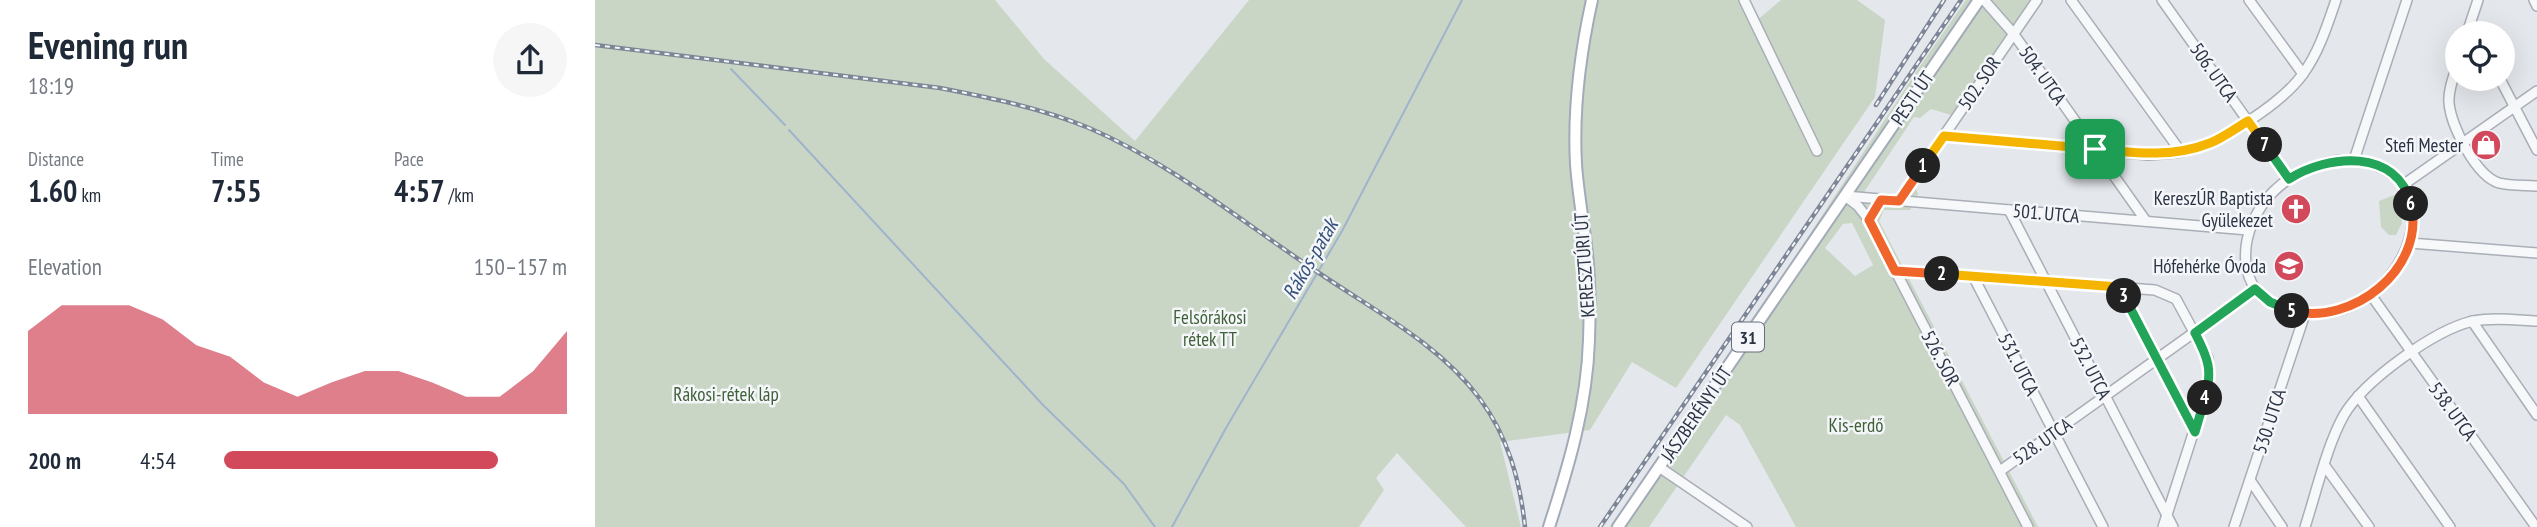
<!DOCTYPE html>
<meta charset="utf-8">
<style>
:root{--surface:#fff;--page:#f6f6f7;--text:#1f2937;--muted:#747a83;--accent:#d1495b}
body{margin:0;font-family:"PT Sans Narrow",sans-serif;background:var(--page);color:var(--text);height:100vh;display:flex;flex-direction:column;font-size:26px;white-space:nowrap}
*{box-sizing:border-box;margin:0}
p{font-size:23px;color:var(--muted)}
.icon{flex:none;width:38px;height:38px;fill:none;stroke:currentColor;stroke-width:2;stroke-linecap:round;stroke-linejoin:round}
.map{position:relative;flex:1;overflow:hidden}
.drawer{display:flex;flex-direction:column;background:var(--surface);width:595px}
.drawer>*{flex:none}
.fabs{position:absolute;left:1850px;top:21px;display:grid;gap:14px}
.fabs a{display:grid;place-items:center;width:70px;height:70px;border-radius:50%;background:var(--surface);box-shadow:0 7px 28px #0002;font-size:35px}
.pin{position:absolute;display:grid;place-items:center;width:60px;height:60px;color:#fff;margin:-30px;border-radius:14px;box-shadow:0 4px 10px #0006}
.km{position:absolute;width:35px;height:35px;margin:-18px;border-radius:50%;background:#222;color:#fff;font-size:19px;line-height:35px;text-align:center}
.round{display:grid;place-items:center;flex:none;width:74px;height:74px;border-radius:37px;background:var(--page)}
.overview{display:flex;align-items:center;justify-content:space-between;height:119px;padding:0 28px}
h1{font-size:38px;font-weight:600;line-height:52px}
.metrics{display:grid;grid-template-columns:repeat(3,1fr);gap:10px;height:119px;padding:7px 28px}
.metrics div{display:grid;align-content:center}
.metrics b{font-size:30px;font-weight:600}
.metrics small{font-size:19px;font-weight:400}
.metrics p{font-size:19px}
.chart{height:196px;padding:14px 28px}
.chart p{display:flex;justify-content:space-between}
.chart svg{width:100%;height:126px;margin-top:7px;fill:var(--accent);opacity:.7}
ul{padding:0 28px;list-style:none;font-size:23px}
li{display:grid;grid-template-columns:112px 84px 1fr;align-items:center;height:52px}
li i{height:18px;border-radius:9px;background:var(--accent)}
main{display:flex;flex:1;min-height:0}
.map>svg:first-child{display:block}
.green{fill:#c9d6c5;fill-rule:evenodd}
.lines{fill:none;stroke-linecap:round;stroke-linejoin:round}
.stream{stroke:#9fb4cc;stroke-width:2}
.minor-casing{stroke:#a9aeb7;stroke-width:12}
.major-casing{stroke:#a3abb8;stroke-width:14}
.minor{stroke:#f7f8fa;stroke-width:9}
.major{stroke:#fff;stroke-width:10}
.rail-casing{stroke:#7d8696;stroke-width:4.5}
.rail{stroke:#f4f6f9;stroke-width:2;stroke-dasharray:5;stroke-linecap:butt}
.split-1-casing{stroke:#fff;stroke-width:14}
.split-2-casing{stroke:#fff;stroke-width:14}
.split-3-casing{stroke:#fff;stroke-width:14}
.split-4-casing{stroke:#fff;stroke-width:14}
.split-5-casing{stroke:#fff;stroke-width:14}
.split-6-casing{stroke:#fff;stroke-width:14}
.split-7-casing{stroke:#fff;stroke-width:14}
.split-8-casing{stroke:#fff;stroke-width:14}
.split-1{stroke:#f5b400;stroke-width:9}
.split-2{stroke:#f0652b;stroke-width:9}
.split-3{stroke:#f5b400;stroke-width:9}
.split-4{stroke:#22a559;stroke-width:9}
.split-5{stroke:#22a559;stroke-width:9}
.split-6{stroke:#f0652b;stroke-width:9}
.split-7{stroke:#22a559;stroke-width:9}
.split-8{stroke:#f5b400;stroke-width:9}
.labels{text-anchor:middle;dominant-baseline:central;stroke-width:5;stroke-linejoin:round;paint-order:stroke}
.shield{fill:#f4f6f9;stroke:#676e7b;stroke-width:2}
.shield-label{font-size:18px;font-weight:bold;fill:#2b3445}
.street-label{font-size:19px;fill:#2b3445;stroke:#f4f6f9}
.poi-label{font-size:19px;fill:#2b3445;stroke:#f4f6f9;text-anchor:end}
.park-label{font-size:19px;fill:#3f6138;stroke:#f4f6f9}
.water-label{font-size:21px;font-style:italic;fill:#34527a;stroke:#f4f6f9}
</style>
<main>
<section class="drawer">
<div class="overview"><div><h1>Evening run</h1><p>18:19</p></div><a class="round"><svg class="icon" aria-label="share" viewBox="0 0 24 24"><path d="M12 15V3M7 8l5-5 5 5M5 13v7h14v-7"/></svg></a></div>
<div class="metrics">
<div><p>Distance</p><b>1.60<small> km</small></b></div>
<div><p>Time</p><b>7:55</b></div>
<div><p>Pace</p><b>4:57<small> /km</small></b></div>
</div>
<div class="chart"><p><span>Elevation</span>150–157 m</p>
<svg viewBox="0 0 160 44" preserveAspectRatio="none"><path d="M0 44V15L10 6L20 6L30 6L40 11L50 20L60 24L70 33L80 38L90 33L100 29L110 29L120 33L130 38L140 38L150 29L160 15V44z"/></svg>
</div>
<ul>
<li><b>200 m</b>4:54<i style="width:80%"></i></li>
</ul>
</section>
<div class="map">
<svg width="1942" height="527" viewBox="0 0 1942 527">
<rect width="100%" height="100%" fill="#e4e7ec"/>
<g class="green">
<polygon points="0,0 400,0 449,59 540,141 654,0 1151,0 1160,22 1186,0 1262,0 1290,20 1280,97 1081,388 1037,362 995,430 905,442 926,527 871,527 802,453 781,478 789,490 764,527 0,527"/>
<path d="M 1371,0 L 1447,0 L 1320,186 L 1323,194 L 1315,210 L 1289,210 L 1284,221 L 1443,527 L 1201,527 L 1145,425 L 1131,415 L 1054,527 L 1015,527 L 1177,292 L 1321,72 ZM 1336,109 L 1356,115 L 1302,196 L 1269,192 L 1319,117 L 1325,118 ZM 1257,223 L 1278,265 L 1260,276 L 1230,248 L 1248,224 Z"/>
<polygon points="1802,194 1807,223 1801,235 1794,235 1786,227 1784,201"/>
</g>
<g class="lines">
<g class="stream">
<polyline points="136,69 190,125"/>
<polyline points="194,130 448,405 529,484 560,527"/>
<polyline points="577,527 631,428 747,231 867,0"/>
</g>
<g class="minor-casing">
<g id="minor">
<polyline points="1149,0 1222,151"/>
<polyline points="1389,0 1418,33 1551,221"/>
<polyline points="1476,0 1586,152"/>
<polyline points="1567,0 1694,179"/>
<polyline points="1654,0 1708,74"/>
<polyline points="1939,0 1942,6"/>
<polyline points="1872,33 1883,0"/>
<path d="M 1862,66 C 1858,78 1853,91 1854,103 C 1856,126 1881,176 1904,183 C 1916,186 1930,185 1942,186"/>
<polyline points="1905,79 1942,150"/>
<path d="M 1349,136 L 1553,155 C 1563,154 1575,154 1585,152 C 1622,146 1686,104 1708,74 C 1724,52 1732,26 1741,0"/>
<path d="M 1744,160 C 1878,159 1808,338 1696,311 C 1635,297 1642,228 1678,192 C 1696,174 1719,164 1744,160 Z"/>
<polyline points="1759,160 1812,0"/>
<polyline points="1808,185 1942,91"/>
<polyline points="1250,196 1653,230"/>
<polyline points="1251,197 1263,206 1274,220 1433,527"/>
<polyline points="1304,201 1442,0"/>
<polyline points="1414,210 1578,527"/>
<polyline points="1274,220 1286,200"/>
<polyline points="1815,243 1942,253"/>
<polyline points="1300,271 1560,290 1581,299 1613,358 1614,384 1568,527"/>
<polyline points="1378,276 1508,527"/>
<polyline points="1525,287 1599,432"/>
<polyline points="1776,295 1941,527"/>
<polyline points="1877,321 1942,415"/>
<polyline points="1763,396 1855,527"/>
<polyline points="1730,466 1774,527"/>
<polyline points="1064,467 1152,527"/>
<polyline points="1405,471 1660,289"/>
<polyline points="1655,480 1687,527"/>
<polyline points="1639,527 1710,314"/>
<path d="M 1710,527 C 1721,493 1732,445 1749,415 C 1769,381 1839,330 1878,321 C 1899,317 1921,320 1942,321"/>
</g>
</g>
<g class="major-casing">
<g id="major">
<path d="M 954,527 C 974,465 992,405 994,340 C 995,312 995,282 992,254 C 989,224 983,194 981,164 C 978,109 985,54 997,0"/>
<polyline points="1023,527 1384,0"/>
</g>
</g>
<use href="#minor" class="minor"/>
<use href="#major" class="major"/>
<g class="rail-casing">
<g id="rail">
<path d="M 0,45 L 345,88 C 396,98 446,108 494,128 C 578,164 651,225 727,275 C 782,312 845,345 885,399 C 913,437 925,480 930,527"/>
<polyline points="1281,105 1349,0"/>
<polyline points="1005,527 1366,0"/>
</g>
</g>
<use href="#rail" class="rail"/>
</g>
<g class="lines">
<g class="split-1-casing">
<polyline id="split-1" points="1328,166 1349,136 1500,149"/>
</g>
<g class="split-2-casing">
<polyline id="split-2" points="1328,166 1304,201 1286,200 1274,220 1300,271 1347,274"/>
</g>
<g class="split-3-casing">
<polyline id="split-3" points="1347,274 1524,287 1529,296"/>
</g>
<g class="split-4-casing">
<polyline id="split-4" points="1529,296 1600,432 1610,398"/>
</g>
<g class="split-5-casing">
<path id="split-5" d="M 1610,398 C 1618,370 1613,358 1600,333 L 1660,289 L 1675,302 L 1697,311"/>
</g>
<g class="split-6-casing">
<path id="split-6" d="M 1697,311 C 1757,326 1831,269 1816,204"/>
</g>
<g class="split-7-casing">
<path id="split-7" d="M 1670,145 L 1694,179 C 1733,154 1802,148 1816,204"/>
</g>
<g class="split-8-casing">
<path id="split-8" d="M 1500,149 C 1540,153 1577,158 1615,143 C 1628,138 1641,128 1653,121 L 1670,145"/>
</g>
<use href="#split-1" class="split-1"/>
<use href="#split-2" class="split-2"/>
<use href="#split-3" class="split-3"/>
<use href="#split-4" class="split-4"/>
<use href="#split-5" class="split-5"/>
<use href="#split-6" class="split-6"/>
<use href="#split-7" class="split-7"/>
<use href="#split-8" class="split-8"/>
</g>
<defs>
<g id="shop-disc" transform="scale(1.575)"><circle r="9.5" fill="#d1495b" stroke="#f4f6f9"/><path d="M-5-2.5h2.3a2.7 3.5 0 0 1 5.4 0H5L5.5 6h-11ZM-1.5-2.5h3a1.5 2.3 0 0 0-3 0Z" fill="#fff"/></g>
<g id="church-disc" transform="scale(1.575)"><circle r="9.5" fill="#d1495b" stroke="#f4f6f9"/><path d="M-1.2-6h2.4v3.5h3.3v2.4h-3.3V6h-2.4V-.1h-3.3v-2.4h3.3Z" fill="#fff"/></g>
<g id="school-disc" transform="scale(1.575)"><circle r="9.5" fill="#d1495b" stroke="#f4f6f9"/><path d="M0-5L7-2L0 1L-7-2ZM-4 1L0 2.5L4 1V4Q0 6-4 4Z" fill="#fff"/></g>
</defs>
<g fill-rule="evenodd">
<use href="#shop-disc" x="1891" y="145"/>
<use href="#church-disc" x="1701" y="209"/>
<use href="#school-disc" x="1694" y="266"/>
</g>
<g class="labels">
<rect class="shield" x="1137" y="322.5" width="32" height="29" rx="5"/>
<g class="shield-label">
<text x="1153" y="337">31</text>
</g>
<g class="street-label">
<text transform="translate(1619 72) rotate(55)">506. UTCA</text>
<text transform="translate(1448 75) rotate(55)">504. UTCA</text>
<text transform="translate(1384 83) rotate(-56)">502. SOR</text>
<text transform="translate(1317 98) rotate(-56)">PESTI ÚT</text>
<text transform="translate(1451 213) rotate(5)">501. UTCA</text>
<text transform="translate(989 265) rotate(-94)">KERESZTÚRI ÚT</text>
<text transform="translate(1346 358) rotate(62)">526. SOR</text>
<text transform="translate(1424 364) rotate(63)">531. UTCA</text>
<text transform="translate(1496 368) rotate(63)">532. UTCA</text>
<text transform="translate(1858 411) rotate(54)">538. UTCA</text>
<text transform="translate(1101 414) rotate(-56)">JÁSZBERÉNYI ÚT</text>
<text transform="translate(1674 421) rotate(-72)">530. UTCA</text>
<text transform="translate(1447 441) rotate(-35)">528. UTCA</text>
</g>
<g class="poi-label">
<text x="1868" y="145">Stefi Mester</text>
<text x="1678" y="198">KereszÚR Baptista<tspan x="1678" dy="22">Gyülekezet</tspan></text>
<text x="1671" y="266">Hófehérke Óvoda</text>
</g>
<g class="park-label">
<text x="615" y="317">Felsőrákosi<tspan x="615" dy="22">rétek TT</tspan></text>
<text x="131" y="394">Rákosi-rétek láp</text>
<text x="1261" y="425">Kis-erdő</text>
</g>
<g class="water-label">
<text transform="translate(715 259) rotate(-60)">Rákos-patak</text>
</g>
</g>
</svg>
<div class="fabs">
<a><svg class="icon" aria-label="locate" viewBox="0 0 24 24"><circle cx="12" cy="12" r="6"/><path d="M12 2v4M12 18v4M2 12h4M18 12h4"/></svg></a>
</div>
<div class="pin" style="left:1500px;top:149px;background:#1e9e55"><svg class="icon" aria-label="arrive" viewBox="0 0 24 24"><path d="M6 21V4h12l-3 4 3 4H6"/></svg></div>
<b class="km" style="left:1328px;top:166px">1</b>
<b class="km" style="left:1347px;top:274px">2</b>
<b class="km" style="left:1529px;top:296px">3</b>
<b class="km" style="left:1610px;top:398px">4</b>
<b class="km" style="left:1697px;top:311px">5</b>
<b class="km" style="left:1816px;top:204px">6</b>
<b class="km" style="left:1670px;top:145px">7</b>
</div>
</main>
